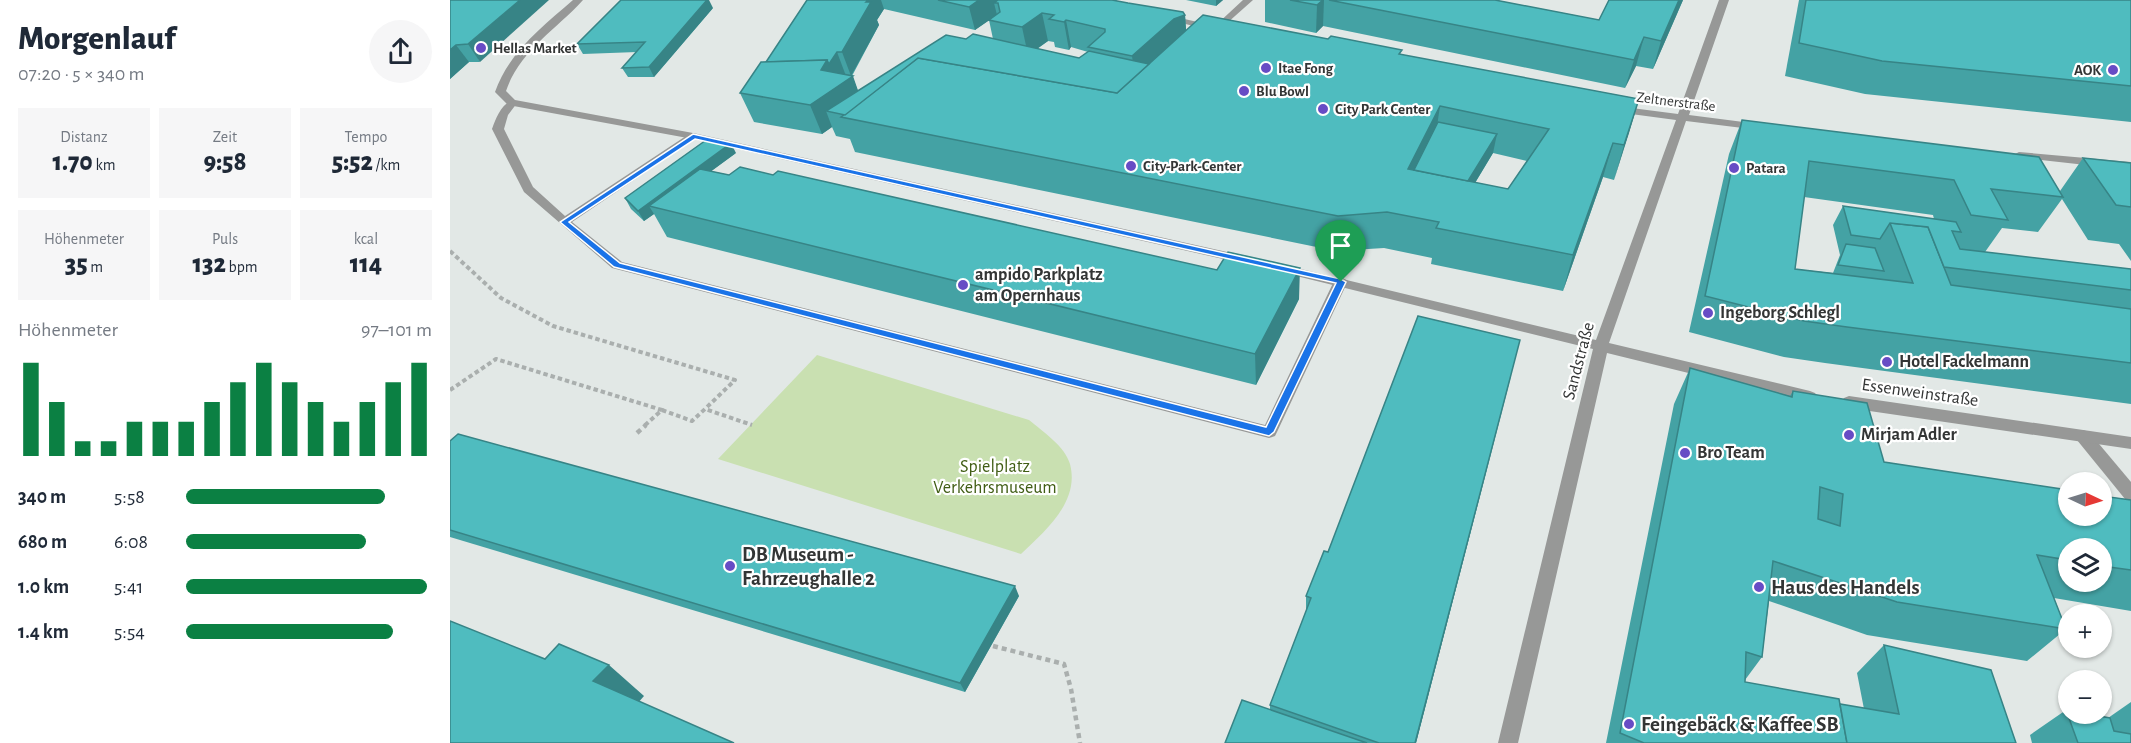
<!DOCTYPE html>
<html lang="de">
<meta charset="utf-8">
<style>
:root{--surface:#fff;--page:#f6f6f7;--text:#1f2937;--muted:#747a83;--accent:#0b8043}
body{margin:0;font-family:"Alegreya Sans",sans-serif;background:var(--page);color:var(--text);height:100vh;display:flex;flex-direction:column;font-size:22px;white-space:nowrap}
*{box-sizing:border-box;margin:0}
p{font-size:20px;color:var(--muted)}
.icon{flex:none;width:33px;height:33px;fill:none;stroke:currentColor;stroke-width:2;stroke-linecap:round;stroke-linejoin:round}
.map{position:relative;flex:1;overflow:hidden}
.side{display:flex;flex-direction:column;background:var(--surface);width:450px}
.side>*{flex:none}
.needle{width:39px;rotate:94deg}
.fabs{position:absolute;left:1608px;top:472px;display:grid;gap:12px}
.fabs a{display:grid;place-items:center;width:54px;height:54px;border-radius:50%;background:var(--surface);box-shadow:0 2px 4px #0004;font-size:30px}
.pin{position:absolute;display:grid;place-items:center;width:51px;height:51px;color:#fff;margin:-62px -26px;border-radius:50% 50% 50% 0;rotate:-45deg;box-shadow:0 0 6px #0007}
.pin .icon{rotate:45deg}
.round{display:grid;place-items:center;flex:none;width:63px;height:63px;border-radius:32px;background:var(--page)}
.head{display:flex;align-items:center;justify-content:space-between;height:102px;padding:0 18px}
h1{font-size:33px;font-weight:800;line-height:45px}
.metrics{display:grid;grid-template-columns:repeat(3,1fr);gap:9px;height:102px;padding:6px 18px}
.metrics div{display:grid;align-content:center;border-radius:0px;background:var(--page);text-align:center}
.metrics b{font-size:26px;font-weight:800}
.metrics small{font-size:16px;font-weight:400}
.metrics p{font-size:16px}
.chart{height:168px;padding:12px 18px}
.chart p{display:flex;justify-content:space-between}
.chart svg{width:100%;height:108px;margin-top:6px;stroke:var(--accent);stroke-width:6}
ul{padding:0 18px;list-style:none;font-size:20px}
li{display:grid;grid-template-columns:96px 72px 1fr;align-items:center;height:45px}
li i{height:15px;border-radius:8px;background:var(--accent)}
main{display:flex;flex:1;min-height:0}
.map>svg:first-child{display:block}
.green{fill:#c9e0b1}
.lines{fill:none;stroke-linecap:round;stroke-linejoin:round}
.path-far1{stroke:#aaafae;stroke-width:4;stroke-dasharray:4.5 3;stroke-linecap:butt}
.path{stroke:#aaafae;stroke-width:4.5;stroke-dasharray:5 4;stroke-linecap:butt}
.lane{fill:#979897;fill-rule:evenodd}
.street{fill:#979897;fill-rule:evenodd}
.wall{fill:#44a2a4;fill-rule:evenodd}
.shaded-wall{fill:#378486}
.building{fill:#4fbcbf;stroke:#378486;stroke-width:1.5;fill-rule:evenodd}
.route{fill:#1a73e8;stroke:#fff;stroke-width:1.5;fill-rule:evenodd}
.poi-dot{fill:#674cc5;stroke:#fff;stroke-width:2}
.labels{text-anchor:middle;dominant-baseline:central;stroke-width:4.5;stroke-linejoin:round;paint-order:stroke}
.far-poi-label{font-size:15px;font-weight:bold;fill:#333535;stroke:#fff;text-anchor:start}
.far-street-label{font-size:15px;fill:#333535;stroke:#fff}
.poi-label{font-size:18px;font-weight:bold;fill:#333535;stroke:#fff;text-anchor:start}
.street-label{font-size:18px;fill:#333535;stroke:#fff}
.park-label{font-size:18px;fill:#405d14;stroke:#fff}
.near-poi-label{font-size:21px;font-weight:bold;fill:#333535;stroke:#fff;text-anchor:start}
</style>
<main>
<section class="side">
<div class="head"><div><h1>Morgenlauf</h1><p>07:20 · 5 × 340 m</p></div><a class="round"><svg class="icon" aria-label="share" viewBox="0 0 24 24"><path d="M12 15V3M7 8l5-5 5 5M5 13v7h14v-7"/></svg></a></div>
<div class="metrics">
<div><p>Distanz</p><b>1.70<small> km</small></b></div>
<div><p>Zeit</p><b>9:58</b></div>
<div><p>Tempo</p><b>5:52<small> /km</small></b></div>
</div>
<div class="metrics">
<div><p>Höhenmeter</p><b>35<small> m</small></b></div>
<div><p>Puls</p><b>132<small> bpm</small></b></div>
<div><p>kcal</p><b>114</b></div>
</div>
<div class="chart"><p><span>Höhenmeter</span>97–101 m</p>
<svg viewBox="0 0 160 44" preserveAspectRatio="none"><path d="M5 44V6M15 44V22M25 44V38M35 44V38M45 44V30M55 44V30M65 44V30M75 44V22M85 44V14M95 44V6M105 44V14M115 44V22M125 44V30M135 44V22M145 44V14M155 44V6"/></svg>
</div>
<ul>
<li><b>340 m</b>5:58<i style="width:81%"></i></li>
<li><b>680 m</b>6:08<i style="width:73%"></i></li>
<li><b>1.0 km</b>5:41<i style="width:98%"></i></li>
<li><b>1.4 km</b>5:54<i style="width:84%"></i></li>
</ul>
</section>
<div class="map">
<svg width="1681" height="743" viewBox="0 0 1681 743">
<rect width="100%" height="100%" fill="#e2e8e6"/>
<path class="green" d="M 367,355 L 579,420 C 592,431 615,446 620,464 C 630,502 595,531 571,554 L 268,459 Z"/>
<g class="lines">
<g class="path-far1">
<polyline points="0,251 51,298 103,326 285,380 255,409"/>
<polyline points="0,390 46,359 212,410 194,426"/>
<polyline points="212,410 242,421 255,409 302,425"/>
</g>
<g class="path">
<polyline points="187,433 196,425"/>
<polyline points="543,646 614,664 621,689 630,743"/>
</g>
<g class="lane">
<path d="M 62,100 L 67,103 L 58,115 L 54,129 L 83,187 L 115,216 L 239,134 L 247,134 L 249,136 L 122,222 L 172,262 L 815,425 L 884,281 L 891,277 L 898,281 L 827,432 L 825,436 L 819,438 L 162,268 L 74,192 L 42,129 C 46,118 51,105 62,100 Z"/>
<polygon points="1633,430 1639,432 1681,482 1681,501 1675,499 1627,440 1625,436 1627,432"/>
</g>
<g class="street">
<path d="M 123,0 L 133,0 C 105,31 70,50 56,91 L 65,100 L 243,133 L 795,256 L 802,260 L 795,264 L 243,139 L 58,105 L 45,92 C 59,52 92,27 123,0 Z"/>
<polygon points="793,0 803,0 767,32 712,18 717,15 765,26"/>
<polygon points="1269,0 1279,0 1239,115 1309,124 1315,127 1309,130 1236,121 1159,343 1360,391 1365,393 1368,397 1365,401 1360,403 1157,353 1068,743 1048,743 1143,349 830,272 823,268 830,264 1146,340 1226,120 1166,112 1161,109 1166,106 1228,114"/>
<polygon points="1569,152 1681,162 1681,170 1565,157 1563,155"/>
<polygon points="1399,396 1681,437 1681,449 1399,408 1394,406 1391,402 1394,398"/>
</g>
</g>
<g class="wall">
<polygon points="0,0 30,62 19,62 0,79"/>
<path d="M 357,0 L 662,0 L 735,15 L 736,30 L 952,55 L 1189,99 L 1164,180 L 1153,177 L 1113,291 L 981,264 L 982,258 L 934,248 L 886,251 L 405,152 L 400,139 L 386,136 L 382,127 L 372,134 L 304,122 L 290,93 L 316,62 ZM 434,9 L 525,30 L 539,20 L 543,39 L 516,39 L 408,91 L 402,76 L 429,25 L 427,20 ZM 598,41 L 604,42 L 605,47 L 619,50 L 621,47 L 638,52 L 629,58 L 587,49 ZM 1043,153 L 1077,161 L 1058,189 L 1025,183 Z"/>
<polygon points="736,0 773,0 766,6"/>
<polygon points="815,0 1045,0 1149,20 1233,0 1203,69 1186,66 1175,88 873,26 866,33 815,22"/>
<polygon points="1349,0 1681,0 1681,122 1415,94 1335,76"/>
<polygon points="263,8 204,77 178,77 172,68 187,52 133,54 127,44"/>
<path d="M 1292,120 L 1610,191 L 1633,158 L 1681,163 L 1681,261 L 1669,244 L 1638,240 L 1612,199 L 1588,232 L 1552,228 L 1535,252 L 1681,269 L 1681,404 L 1375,363 L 1334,357 L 1239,332 L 1279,154 ZM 1354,197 L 1483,215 L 1484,219 L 1393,206 L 1383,225 L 1390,255 L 1383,273 L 1345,269 Z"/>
<polygon points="286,153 261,171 849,299 806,385 217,237 204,214 194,221 181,209 175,198"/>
<path d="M 1240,368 L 1340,396 L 1343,391 L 1434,462 L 1681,500 L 1681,611 L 1604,598 L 1616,629 L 1577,661 L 1417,635 L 1319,601 L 1312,657 L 1295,680 L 1295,682 L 1390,704 L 1414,709 L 1407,673 L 1434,645 L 1566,743 L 1156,743 L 1224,404 ZM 1618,549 L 1652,549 L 1652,582 L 1618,582 Z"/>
<polygon points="1061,376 966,743 775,743 820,710 820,705 856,611 856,596 878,552"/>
<polygon points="0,441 569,596 515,692 0,537"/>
<polygon points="1681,702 1681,743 1582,743 1580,735 1616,710 1658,718"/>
</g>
<g class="shaded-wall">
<polygon points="70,0 99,0 30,62 18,44"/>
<polygon points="257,0 259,0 263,8 204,77 199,67"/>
<polygon points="418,0 431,0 434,9 427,20 429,25 401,76 392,52"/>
<polygon points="529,0 564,0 548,3 544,3 547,15 525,30 519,7"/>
<polygon points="766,0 773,0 766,6"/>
<polygon points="873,0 874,0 873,26 866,33 867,5"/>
<polygon points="1229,0 1233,0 1203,69 1211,41"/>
<polygon points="592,13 598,41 578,55 572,27"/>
<polygon points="735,15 737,43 686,85 682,56 724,19"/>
<polygon points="616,20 621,47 619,50 614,22"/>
<polygon points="1194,37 1186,66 1175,88 1184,60"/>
<polygon points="6,45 19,62 0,79 0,50"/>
<polygon points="387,52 396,76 403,76 413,105 376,111 382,127 372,134 360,105 371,70 377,60"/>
<polygon points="1189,99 1179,133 1164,180 1174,145"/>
<polygon points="990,106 985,140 963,186 958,169"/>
<polygon points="1047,134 1043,153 1005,216 1008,197"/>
<polygon points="281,143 286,153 210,209 199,206 204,214 194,221 188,211"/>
<polygon points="1163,143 1153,177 1113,291 1123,255"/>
<polygon points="850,268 849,299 806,385 805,354"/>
<polygon points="1061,376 966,743 965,743"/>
<polygon points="565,586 569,596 515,692 510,683"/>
<polygon points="159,665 194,696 180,712 143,681"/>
</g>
<g class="building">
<polygon points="0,0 70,0 18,44 6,45 0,50"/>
<polygon points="171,0 257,0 199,67 172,68 195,42 127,44"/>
<polygon points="357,0 418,0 416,2 421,2 392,52 387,52 379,64 377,60 316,62"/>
<polygon points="488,0 529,0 519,7"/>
<polygon points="548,0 662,0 678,3 733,12 735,15 724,19 682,56 638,47 655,32 655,29 616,20 614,22 599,19 604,15 592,13 572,27 539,20 550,12 548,3 544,3"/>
<polygon points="840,0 873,0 867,5"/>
<polygon points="879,0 1045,0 1149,20 1159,0 1229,0 1211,41 1194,37 1184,60"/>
<polygon points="1356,0 1681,0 1681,86 1432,61 1349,43"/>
<path d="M 753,15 L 878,39 L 881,36 L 952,50 L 949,54 L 1189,99 L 1174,145 L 1163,143 L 1123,255 L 986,228 L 989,222 L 937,212 L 888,216 L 391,117 L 468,58 L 667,93 ZM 990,106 L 1099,129 L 1058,189 L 958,169 Z"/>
<polygon points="523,34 629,58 639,51 699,64 667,93 468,58 395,115 376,111 496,35 516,39"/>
<polygon points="377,60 371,70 403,76 360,105 290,93 311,62"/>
<polygon points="1292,120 1589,157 1613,197 1541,189 1558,220 1521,215 1504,180 1359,161 1345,269 1463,283 1440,223 1478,227 1501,285 1681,309 1681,363 1397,327 1354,321 1255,296"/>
<polygon points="988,122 1047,134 1018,181 964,170"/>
<polygon points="259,138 281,143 188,211 175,198"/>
<polygon points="1633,158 1681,163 1681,207 1666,205"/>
<polygon points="290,167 323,175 328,171 767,270 778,252 850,268 805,354 199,206 250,169 279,175"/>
<polygon points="1393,206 1506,222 1511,232 1502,231 1510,249 1681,269 1681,290 1494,267 1478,227 1440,223 1430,239 1401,235"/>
<polygon points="1396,244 1425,248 1434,271 1388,265"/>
<polygon points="968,316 1070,340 965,743 929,743 820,705 861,598 856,596 874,551 878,552"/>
<path d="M 1240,368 L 1342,397 L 1343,391 L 1417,403 L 1434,462 L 1618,490 L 1618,516 L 1652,516 L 1652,496 L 1681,500 L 1681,570 L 1652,566 L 1652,549 L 1618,549 L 1618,560 L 1587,555 L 1616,629 L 1447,602 L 1323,561 L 1312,657 L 1296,652 L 1295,682 L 1389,699 L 1397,743 L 1194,743 L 1170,733 ZM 1370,487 L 1393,494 L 1390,526 L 1368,519 Z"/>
<polygon points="8,434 565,586 510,683 0,530 0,441"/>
<polygon points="0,621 95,659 109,644 159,665 143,681 284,743 0,743"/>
<polygon points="1434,645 1541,670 1566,743 1397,743 1390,704 1449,714"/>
<polygon points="792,700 917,743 775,743"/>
<polygon points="1616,710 1618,710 1618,714 1638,714 1660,718 1664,731 1681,734 1681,743 1628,743"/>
</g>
<path class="route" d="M 243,134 L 891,279 L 896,282 L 824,432 L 819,436 L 164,267 L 110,222 ZM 245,139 L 886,283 L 816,427 L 170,263 L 119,222 Z"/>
<g class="poi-dot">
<circle cx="31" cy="48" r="6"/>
<circle cx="816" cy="68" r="6"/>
<circle cx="1663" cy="70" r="6"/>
<circle cx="794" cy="91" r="6"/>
<circle cx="873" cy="109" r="6"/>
<circle cx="681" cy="166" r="6"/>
<circle cx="1284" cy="168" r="6"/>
<circle cx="513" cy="285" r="6"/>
<circle cx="1258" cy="313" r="6"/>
<circle cx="1437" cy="362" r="6"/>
<circle cx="1399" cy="435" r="6"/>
<circle cx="1235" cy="453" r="6"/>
<circle cx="280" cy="566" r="6"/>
<circle cx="1309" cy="587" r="6"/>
<circle cx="1179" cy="724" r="6"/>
</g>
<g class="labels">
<g class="far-poi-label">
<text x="43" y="48">Hellas Market</text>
<text x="828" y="68">Itae Fong</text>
<text x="1651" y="70" text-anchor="end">AOK</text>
<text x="806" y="91">Blu Bowl</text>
<text x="885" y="109">City Park Center</text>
<text x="693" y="166">City-Park-Center</text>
<text x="1296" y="168">Patara</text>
</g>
<g class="far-street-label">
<text transform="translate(1226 102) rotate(7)">Zeltnerstraße</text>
</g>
<g class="poi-label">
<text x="525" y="275">ampido Parkplatz<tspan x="525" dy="21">am Opernhaus</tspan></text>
<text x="1270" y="313">Ingeborg Schlegl</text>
<text x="1449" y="362">Hotel Fackelmann</text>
<text x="1411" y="435">Mirjam Adler</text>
<text x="1247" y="453">Bro Team</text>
</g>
<g class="street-label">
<text transform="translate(1129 361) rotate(-75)">Sandstraße</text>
<text transform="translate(1470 393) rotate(8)">Essenweinstraße</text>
</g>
<g class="park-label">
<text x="545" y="467">Spielplatz<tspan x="545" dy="21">Verkehrsmuseum</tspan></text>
</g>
<g class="near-poi-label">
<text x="292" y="554">DB Museum -<tspan x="292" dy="24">Fahrzeughalle 2</tspan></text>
<text x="1321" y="587">Haus des Handels</text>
<text x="1191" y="724">Feingebäck &amp; Kaffee SB</text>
</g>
</g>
</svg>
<div class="fabs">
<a><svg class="needle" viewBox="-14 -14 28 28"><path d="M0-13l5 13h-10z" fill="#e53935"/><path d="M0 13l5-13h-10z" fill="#747a83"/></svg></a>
<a><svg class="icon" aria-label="layers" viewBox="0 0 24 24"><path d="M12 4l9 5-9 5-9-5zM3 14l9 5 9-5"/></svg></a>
<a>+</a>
<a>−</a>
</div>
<div class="pin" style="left:891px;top:282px;background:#1e9e55"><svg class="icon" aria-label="arrive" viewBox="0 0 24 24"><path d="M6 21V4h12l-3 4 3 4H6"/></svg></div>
</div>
</main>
